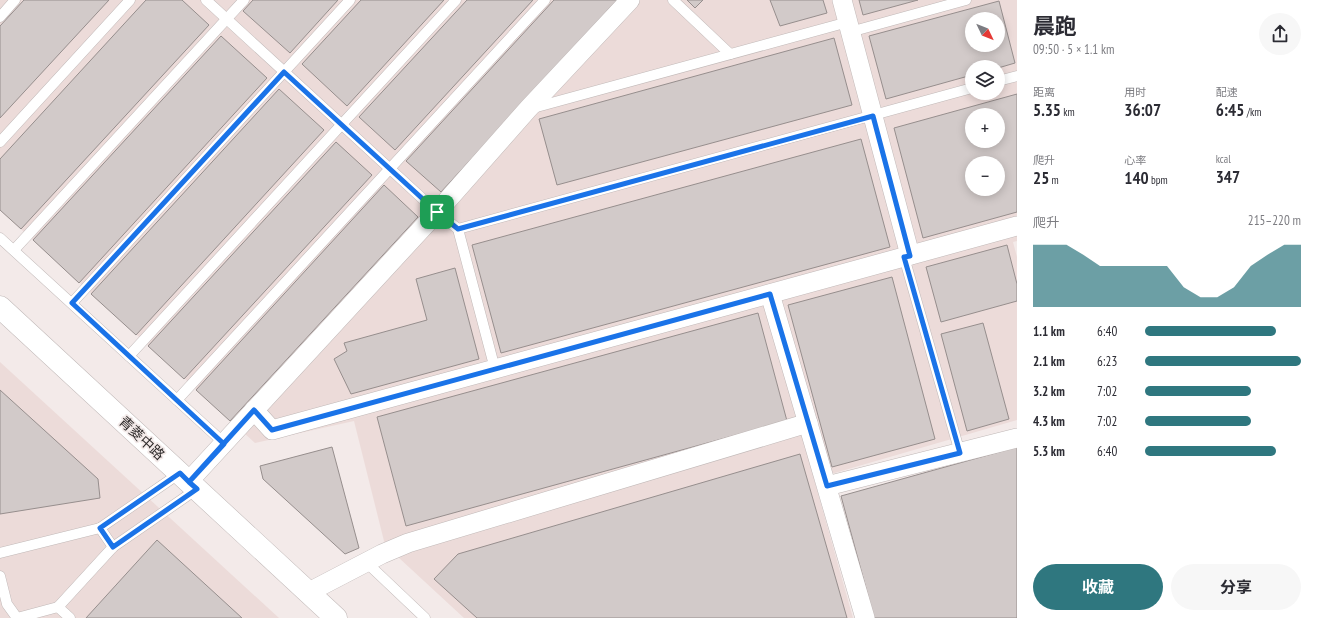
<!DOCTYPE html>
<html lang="zh">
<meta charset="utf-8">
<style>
:root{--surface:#fff;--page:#f7f7f7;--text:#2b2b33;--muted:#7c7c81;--accent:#2f777f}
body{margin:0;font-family:"PT Sans Narrow","Noto Sans SC",sans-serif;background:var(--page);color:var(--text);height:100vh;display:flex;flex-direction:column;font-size:15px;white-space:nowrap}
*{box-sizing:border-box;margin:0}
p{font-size:13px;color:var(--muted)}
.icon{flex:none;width:22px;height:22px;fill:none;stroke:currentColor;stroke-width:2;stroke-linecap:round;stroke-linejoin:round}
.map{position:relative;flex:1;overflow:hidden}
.sheet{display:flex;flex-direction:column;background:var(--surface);width:300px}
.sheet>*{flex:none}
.needle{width:26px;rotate:133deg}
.fabs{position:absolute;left:965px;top:12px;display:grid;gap:8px}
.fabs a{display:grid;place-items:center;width:40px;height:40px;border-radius:50%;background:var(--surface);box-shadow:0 2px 10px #0003;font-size:20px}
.pin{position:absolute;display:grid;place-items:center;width:34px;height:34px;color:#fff;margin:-17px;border-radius:8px;box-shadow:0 2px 6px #0006}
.round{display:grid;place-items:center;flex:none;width:42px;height:42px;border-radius:21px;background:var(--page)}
.head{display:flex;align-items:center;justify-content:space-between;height:68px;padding:0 16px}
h1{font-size:22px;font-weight:700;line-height:30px}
.metrics{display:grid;grid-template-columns:repeat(3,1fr);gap:6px;height:68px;padding:4px 16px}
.metrics div{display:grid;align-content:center}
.metrics b{font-size:17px;font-weight:700}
.metrics small{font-size:11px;font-weight:400}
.metrics p{font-size:11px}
.chart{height:112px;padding:8px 16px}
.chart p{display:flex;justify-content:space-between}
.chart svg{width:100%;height:72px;margin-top:4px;fill:var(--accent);opacity:.7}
.cta{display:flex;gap:8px;margin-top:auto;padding:8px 16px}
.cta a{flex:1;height:46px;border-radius:24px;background:var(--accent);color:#fff;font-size:16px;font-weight:700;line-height:46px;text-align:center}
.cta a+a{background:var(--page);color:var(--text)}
ul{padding:0 16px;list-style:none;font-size:13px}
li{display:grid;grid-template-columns:64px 48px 1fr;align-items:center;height:30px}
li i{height:10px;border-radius:5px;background:var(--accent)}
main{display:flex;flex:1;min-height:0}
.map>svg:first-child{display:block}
.built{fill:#ecdbd9;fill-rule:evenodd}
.building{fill:#d2cac9;stroke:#968e8d;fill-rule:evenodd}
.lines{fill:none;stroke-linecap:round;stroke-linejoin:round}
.lane-casing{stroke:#c1b9b8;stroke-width:11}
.street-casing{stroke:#c1b9b8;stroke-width:20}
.secondary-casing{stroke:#c1b9b8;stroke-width:23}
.lane{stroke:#fff;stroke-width:10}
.street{stroke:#fff;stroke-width:19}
.secondary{stroke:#fff;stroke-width:22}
.route-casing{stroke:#fff;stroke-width:8}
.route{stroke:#1a73e8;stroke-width:5}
.labels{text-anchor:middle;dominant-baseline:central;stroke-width:3.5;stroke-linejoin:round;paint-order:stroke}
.street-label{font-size:14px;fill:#2e2b2b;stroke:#f3eae9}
</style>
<main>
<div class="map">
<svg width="1017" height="618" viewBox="0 0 1017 618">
<rect width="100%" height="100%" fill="#f3eae9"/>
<g class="built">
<path d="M 0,0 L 1017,0 L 1017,241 L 1013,242 L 1017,257 L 1017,420 L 814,479 L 853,618 L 464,618 L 385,545 L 354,421 L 255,443 L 0,210 ZM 972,19 L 998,19 L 998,45 L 972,45 ZM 972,67 L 998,67 L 998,93 L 972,93 ZM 972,115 L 998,115 L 998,141 L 972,141 ZM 972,163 L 998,163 L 998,189 L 972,189 Z"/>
<polygon points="0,362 279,618 0,618"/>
</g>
<g class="building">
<polygon points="24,0 109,0 0,118 0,26"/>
<polygon points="146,0 182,0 209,25 21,229 0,210 0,159"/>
<polygon points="253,0 338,0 290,53 243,11"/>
<polygon points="361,0 444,0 347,106 302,64"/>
<polygon points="467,0 533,0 395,150 359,117"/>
<polygon points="554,0 617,0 441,192 406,161"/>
<polygon points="687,0 703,0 695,8"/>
<polygon points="770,0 823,0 827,13 780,26"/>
<polygon points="859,0 918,0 863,15"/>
<path d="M 999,1 L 1015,63 L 998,68 L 972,67 L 972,75 L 886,99 L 869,36 ZM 972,19 L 998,19 L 998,45 L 972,45 Z"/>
<polygon points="221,36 267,78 79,283 33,240"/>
<polygon points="834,38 852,105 557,185 539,119"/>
<polygon points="279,89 324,130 136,335 91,294"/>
<path d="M 1017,94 L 1017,212 L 923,238 L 894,128 ZM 972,115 L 998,115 L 998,141 L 972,141 ZM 972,163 L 998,163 L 998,189 L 972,189 Z"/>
<polygon points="861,139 890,247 501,353 472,245"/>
<polygon points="336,142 372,175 184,379 148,346"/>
<polygon points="384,185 418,217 230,421 196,390"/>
<polygon points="1007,245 1017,284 1017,301 941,322 926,267"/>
<polygon points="455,268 479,359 351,394 334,359 347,351 344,343 427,320 416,279"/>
<polygon points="892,277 935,439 832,467 788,305"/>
<polygon points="758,313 787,421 406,526 377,417"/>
<polygon points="983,323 1009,419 967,431 941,334"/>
<polygon points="0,390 98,479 100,498 0,514"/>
<polygon points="332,447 359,548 345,554 263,479 260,466"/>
<polygon points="1017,447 1017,618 874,618 841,496"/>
<polygon points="800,454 847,618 477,618 434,579 458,554"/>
<polygon points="157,540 242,618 86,618"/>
</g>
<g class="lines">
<g class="lane-casing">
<g id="lane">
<polyline points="206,0 437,212 458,229 495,369"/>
<polyline points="673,0 730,54"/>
<polyline points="0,17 15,0"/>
<polyline points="850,32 966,0"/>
<polyline points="998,81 1017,76"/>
<polyline points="533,108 848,22"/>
<polyline points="0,142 130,0"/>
<polyline points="458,229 972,88"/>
<polyline points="0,238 224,443"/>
<polyline points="14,250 244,0"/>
<polyline points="904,257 960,453"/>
<polyline points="72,303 350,0"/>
<polyline points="129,356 456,0"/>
<polyline points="177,400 545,0"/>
<polyline points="100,528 113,547"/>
<polyline points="0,553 100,528 180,473"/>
<polyline points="366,562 425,618"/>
<polyline points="0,576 7,604 17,618"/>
<polyline points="17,618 58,607"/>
<polyline points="70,618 58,607 113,547 197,489"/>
</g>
</g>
<g class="street-casing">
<g id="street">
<polyline points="842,0 910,255"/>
<polyline points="770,294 865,618"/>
<polyline points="254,410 272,430 1017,226"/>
<polyline points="189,481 437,212 528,109 630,0"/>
<polyline points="827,486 1017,438"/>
<polyline points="309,592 382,554 408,543 808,423"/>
</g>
</g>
<g class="secondary-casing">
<polyline id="secondary" points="0,307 336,618"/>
</g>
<use href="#lane" class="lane"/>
<use href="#street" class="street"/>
<use href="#secondary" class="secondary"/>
</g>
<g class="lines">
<g class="route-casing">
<polyline id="route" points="437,212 284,72 72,303 224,444 189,482 180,473 100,528 113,547 197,489 189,482 254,410 272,430 770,294 827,486 960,453 904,257 910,256 873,116 458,229 437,212"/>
</g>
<use href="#route" class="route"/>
</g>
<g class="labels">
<g class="street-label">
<text transform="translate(142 438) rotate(43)">青菱中路</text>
</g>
</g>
</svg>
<div class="fabs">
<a><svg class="needle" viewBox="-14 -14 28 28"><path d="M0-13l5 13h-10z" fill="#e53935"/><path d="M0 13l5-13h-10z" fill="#7c7c81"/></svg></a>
<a><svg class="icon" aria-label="layers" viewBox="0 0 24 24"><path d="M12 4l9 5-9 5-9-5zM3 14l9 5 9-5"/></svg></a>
<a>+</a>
<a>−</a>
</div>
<div class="pin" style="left:437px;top:212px;background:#1e9e55"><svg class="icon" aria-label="arrive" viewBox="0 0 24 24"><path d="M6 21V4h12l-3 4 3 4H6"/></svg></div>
</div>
<section class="sheet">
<div class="head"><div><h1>晨跑</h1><p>09:50 · 5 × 1.1 km</p></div><a class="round"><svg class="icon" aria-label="share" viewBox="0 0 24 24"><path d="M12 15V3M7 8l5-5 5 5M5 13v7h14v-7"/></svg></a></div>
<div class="metrics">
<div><p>距离</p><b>5.35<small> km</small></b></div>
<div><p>用时</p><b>36:07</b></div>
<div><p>配速</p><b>6:45<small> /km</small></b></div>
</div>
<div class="metrics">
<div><p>爬升</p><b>25<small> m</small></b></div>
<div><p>心率</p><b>140<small> bpm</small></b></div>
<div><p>kcal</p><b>347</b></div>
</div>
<div class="chart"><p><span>爬升</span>215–220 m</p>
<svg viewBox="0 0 160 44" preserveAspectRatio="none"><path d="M0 44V6L10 6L20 6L30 12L40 19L50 19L60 19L70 19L80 19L90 32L100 38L110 38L120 32L130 19L140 12L150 6L160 6V44z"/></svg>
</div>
<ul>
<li><b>1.1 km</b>6:40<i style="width:84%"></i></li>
<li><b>2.1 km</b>6:23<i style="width:100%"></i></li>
<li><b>3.2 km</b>7:02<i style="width:68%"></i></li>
<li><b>4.3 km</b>7:02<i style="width:68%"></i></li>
<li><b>5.3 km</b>6:40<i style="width:84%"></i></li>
</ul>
<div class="cta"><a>收藏</a><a>分享</a></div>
</section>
</main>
